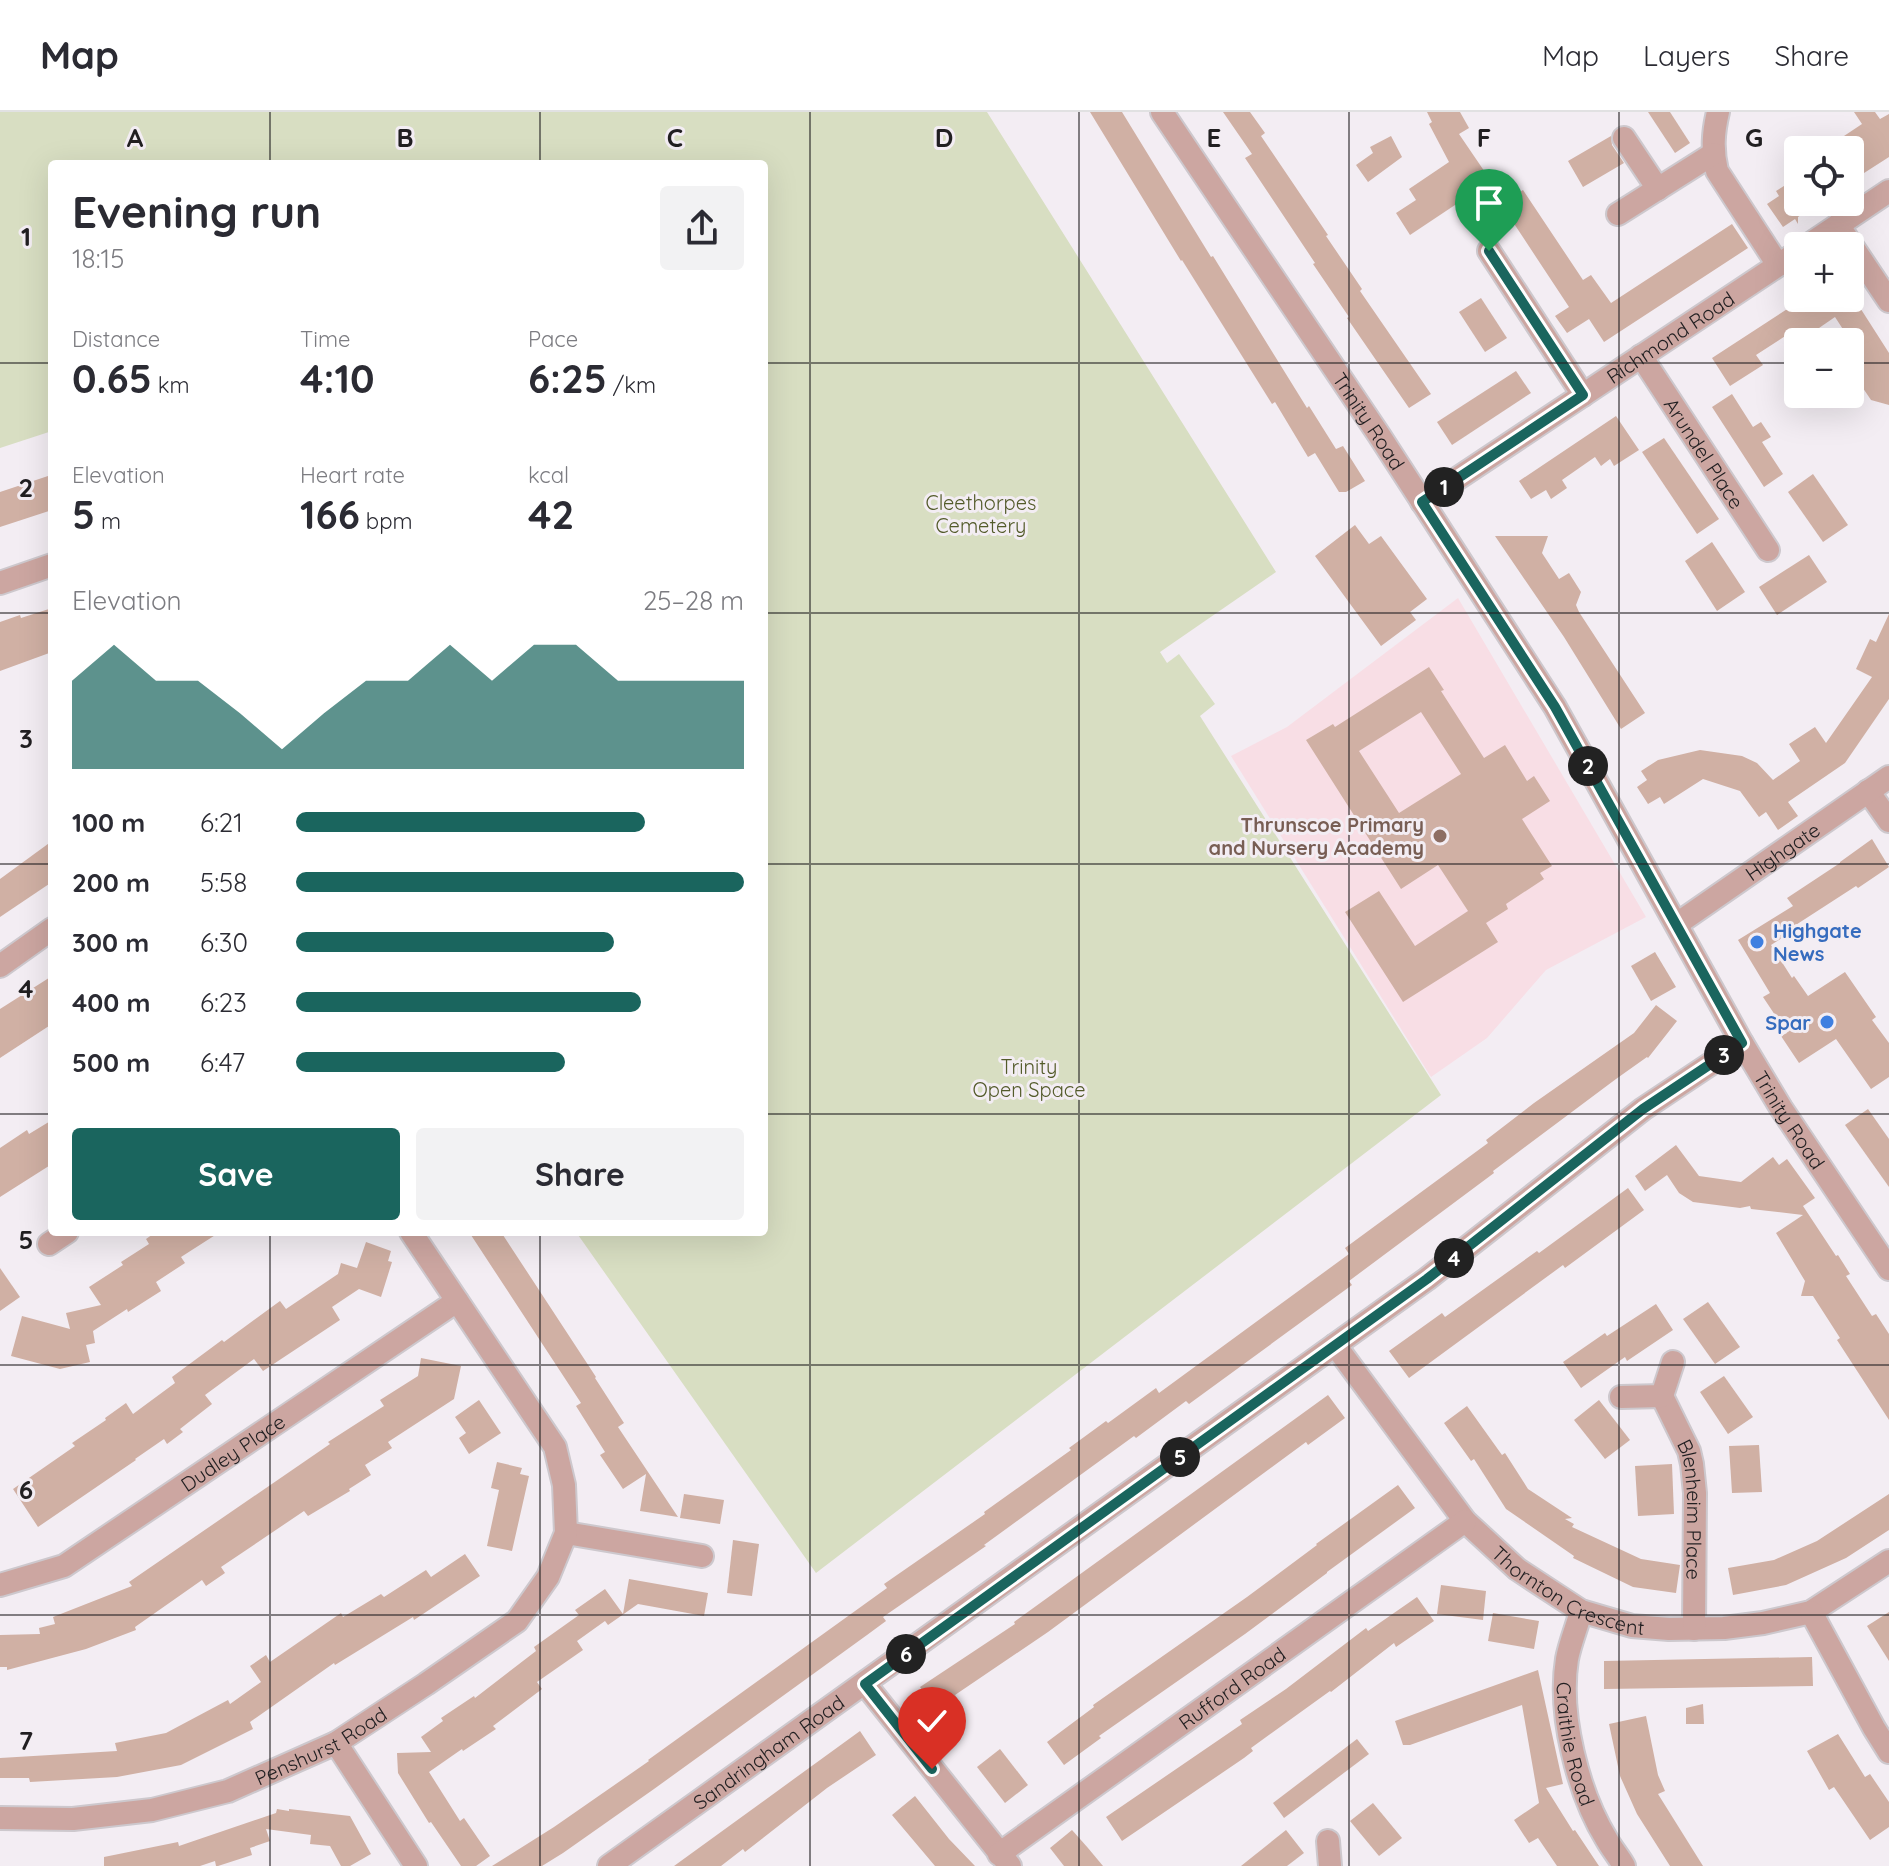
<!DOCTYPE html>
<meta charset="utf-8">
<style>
:root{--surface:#fff;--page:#f2f2f3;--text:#2b2b33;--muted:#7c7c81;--line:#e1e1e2;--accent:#1a655e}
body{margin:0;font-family:Quicksand,sans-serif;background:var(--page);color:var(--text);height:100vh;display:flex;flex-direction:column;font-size:30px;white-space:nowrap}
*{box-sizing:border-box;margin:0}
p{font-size:26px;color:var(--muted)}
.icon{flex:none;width:44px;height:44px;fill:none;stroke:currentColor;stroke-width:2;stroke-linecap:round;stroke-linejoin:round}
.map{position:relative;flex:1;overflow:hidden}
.side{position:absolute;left:48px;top:48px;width:720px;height:1076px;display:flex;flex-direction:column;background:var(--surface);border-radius:8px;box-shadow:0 8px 32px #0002}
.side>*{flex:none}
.controls{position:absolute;left:1784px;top:24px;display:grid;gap:16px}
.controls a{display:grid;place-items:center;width:80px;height:80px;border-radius:8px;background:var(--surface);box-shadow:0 8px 32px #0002;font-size:40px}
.pin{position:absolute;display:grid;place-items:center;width:68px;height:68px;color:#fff;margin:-82px -34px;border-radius:50% 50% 50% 0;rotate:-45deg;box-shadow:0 0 8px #0007}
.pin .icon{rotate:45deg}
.km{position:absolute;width:40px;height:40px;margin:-20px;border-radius:50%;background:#222;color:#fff;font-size:22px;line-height:40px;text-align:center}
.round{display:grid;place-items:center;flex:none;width:84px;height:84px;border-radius:8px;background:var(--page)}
.summary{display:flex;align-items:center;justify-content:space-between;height:136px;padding:0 24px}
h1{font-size:44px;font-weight:700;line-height:60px}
.figures{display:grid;grid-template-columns:repeat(3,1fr);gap:12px;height:136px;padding:8px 24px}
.figures div{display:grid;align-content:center}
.figures b{font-size:40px;font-weight:700}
.figures small{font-size:22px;font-weight:400}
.figures p{font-size:22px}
.chart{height:224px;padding:16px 24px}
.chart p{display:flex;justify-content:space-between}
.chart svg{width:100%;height:144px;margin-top:8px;fill:var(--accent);opacity:.7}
.action{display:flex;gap:16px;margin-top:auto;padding:16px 24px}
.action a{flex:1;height:92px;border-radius:8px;background:var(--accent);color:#fff;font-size:32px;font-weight:700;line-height:92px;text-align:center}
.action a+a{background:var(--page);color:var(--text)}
ul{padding:0 24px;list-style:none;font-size:26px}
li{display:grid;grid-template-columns:128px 96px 1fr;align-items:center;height:60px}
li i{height:20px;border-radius:10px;background:var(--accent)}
header{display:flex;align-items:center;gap:48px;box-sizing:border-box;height:112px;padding:0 40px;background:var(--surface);border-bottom:2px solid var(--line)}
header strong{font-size:38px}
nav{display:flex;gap:44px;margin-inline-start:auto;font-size:28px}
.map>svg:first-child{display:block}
.education{fill:#f8dee5}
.green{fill:#d8dec2}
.building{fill:#d0b0a4;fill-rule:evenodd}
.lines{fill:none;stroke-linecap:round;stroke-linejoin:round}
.minor-casing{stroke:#cdc8cd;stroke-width:26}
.minor{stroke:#cca6a1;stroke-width:22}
.route-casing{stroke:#fff;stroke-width:16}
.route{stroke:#1a655e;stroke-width:10}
.grid{fill:none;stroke:#211f21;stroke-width:2;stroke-opacity:0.55}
.education-dot{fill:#8d6e63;stroke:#f3edf3;stroke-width:3}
.shop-dot{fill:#3f7fe0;stroke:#f3edf3;stroke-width:3}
.labels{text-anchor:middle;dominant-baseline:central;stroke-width:6;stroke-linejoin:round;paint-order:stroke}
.street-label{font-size:20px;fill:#211f21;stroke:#f3edf3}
.park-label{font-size:20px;fill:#535b2a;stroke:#f3edf3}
.education-label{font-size:20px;font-weight:bold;fill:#785e54;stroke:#f3edf3;text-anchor:end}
.shop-label{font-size:20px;font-weight:bold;fill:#366cbe;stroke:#f3edf3;text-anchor:start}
.grid-label{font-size:26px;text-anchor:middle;font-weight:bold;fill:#211f21;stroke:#f3edf3;stroke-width:6;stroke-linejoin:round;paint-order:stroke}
</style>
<header>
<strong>Map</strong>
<nav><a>Map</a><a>Layers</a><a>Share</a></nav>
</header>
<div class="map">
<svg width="1889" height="1754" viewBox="0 0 1889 1754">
<rect width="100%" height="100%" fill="#f3edf3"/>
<polygon class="education" points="1458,486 1646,805 1546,858 1487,926 1431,965 1231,644 1287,615"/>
<polygon class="green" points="0,0 987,0 1276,460 1160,540 1167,551 1179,542 1215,592 1200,604 1441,983 816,1461 576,1120 764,1120 764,52 52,52 52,319 0,336"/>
<g class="building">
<polygon points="1090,0 1122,0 1211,145 1213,144 1307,296 1309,294 1336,337 1343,334 1365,369 1346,380 1339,380 1315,341 1308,345 1275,290 1272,292 1182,148 1181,149"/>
<polygon points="1223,0 1250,0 1265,21 1261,24 1328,123 1326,124 1362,177 1360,179 1431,282 1409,296 1347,206 1349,205 1313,152 1315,151 1245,46 1252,42"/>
<polygon points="1427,0 1460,0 1469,16 1459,22 1491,69 1410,123 1396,101 1416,88 1409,77 1449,50 1429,12 1432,10"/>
<polygon points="1648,0 1670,0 1690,31 1675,41"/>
<polygon points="1854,0 1875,0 1880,7 1889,2 1889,45 1850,70 1850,38 1823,38 1862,12"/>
<polygon points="1391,24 1402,45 1368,70 1356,53 1373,41 1370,35"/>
<polygon points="1611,24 1612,33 1624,51 1583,75 1568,49"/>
<polygon points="1798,65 1798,90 1820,90 1798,105 1798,112 1795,107 1783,115 1767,92 1779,84 1776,79"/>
<polygon points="1523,78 1583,168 1591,163 1611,191 1732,112 1748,136 1604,230 1589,207 1567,221 1555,204 1569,195 1501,92"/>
<polygon points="1481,186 1507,226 1485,240 1459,200"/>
<polygon points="1804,186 1864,186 1857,191 1889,241 1889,293 1871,288 1850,257 1850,252 1861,245 1835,205 1803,227 1796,217 1756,243 1763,253 1730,274 1712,246"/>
<polygon points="1516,259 1531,281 1452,333 1437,310"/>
<polygon points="1732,282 1753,315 1761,310 1771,325 1762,330 1783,362 1764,375 1712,295"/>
<polygon points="1616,304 1639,338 1614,354 1610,347 1601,354 1595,345 1562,368 1567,376 1551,387 1546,378 1531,387 1519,369"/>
<polygon points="1664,326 1719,407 1697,422 1642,340"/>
<polygon points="1813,362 1848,413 1823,430 1788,380"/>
<polygon points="48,364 52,377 52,398 0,415 0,380"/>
<polygon points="1355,413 1369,432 1381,424 1427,487 1410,500 1416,508 1381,534 1315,444"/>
<polygon points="1495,424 1548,424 1542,441 1559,467 1569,461 1581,480 1576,493 1579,500 1645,601 1621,617 1564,525"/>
<polygon points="1712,430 1745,480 1717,499 1685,449"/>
<polygon points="1809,443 1827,470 1777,503 1759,475"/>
<polygon points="52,496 52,540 0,559 0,510 20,503 21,506"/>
<polygon points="1889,502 1889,587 1845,651 1788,690 1798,704 1778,718 1766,700 1759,705 1740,679 1703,667 1664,692 1660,685 1648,692 1637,675 1647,668 1641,659 1658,648 1700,638 1742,644 1757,651 1773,668 1800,649 1789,632 1815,615 1826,631 1872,565 1856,557 1870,527 1876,530"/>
<path d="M 1429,555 L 1444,578 L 1441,579 L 1484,646 L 1505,633 L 1527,669 L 1534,664 L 1550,689 L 1522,707 L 1552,754 L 1540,761 L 1544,767 L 1506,792 L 1508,797 L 1486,811 L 1498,830 L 1403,890 L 1345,800 L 1379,779 L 1415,834 L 1468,799 L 1438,753 L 1401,777 L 1306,628 L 1333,612 L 1335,615 ZM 1421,600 L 1461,662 L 1399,701 L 1359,639 Z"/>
<polygon points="1872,727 1889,755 1858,776 1856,774 1788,818 1790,821 1771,833 1792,866 1794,864 1808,884 1845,860 1876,905 1872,908 1889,931 1889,965 1871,977 1836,927 1799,951 1781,924 1787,921 1763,885 1770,881 1738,828 1793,794 1787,786 1840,751 1840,750"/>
<polygon points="52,729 52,770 0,805 0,767"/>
<polygon points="1655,840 1676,875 1651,889 1631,854"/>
<polygon points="52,864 52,912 0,946 0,897"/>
<polygon points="1656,893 1677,909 1648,946 1647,945 1616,967 1493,1059 1494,1061 1349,1169 1352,1173 1189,1292 1186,1289 1136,1326 1134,1324 984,1433 986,1434 883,1505 886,1509 867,1523 654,1677 563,1741 542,1754 492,1754 554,1715 649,1649 648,1648 887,1476 884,1472 985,1402 984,1400 1071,1338 1069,1336 1106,1309 1108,1311 1156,1276 1159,1281 1349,1142 1345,1136 1488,1031 1486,1028 1534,991 1634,921"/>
<polygon points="1868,997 1889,1027 1889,1075 1845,1013"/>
<polygon points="52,1008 52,1052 0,1085 0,1036 27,1018 29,1022"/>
<polygon points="1676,1033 1699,1064 1741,1070 1773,1045 1779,1053 1787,1047 1815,1086 1803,1094 1836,1144 1838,1143 1850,1162 1846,1164 1872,1204 1876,1202 1889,1222 1889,1308 1837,1228 1840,1226 1813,1184 1801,1184 1805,1169 1776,1121 1803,1103 1751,1097 1750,1094 1740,1096 1693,1090 1679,1081 1667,1063 1645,1079 1635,1064"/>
<polygon points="1628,1076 1644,1098 1565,1156 1563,1153 1409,1266 1389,1239 1442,1201 1445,1205 1537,1139 1539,1141"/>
<polygon points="156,1120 220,1120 181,1145 185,1151 156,1170 161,1179 128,1200 127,1197 93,1219 95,1231 86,1233 90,1250 60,1257 11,1244 22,1204 70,1217 66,1201 101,1193 89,1175 123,1153 121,1150 149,1132 146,1127"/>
<polygon points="469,1120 501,1120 596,1265 595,1266 624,1311 618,1315 678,1405 640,1399 646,1362 623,1377 600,1343 605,1340 576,1294 581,1291"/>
<polygon points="366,1130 391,1139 388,1149 392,1150 381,1185 359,1177 332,1195 340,1208 263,1259 254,1247 205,1283 212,1292 180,1317 183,1320 167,1332 164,1327 135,1347 136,1348 38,1415 13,1377 75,1334 72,1331 106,1308 105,1306 126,1291 133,1302 175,1271 172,1265 222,1228 224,1230 280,1189 286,1197 338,1162 341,1151 357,1156"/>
<polygon points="0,1156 20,1185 0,1199"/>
<polygon points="1708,1190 1740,1235 1715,1252 1683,1207"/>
<polygon points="1656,1192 1673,1218 1627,1249 1625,1245 1581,1276 1563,1250 1605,1221 1607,1224"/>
<polygon points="421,1246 461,1254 454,1287 388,1330 392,1336 365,1353 371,1363 349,1377 350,1379 308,1404 304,1399 221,1455 225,1461 206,1474 202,1468 135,1515 136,1518 86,1537 7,1558 7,1555 0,1555 0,1523 40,1522 39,1516 55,1512 53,1505 132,1474 129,1470 330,1332 328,1330 384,1294 380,1288 418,1264"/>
<polygon points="1724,1264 1753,1305 1728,1322 1700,1280"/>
<polygon points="1328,1283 1345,1306 1308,1333 1306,1330 1048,1520 955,1583 963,1595 942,1608 920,1575 1015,1512 1014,1510"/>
<polygon points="479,1288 501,1321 469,1342 459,1326 466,1321 455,1305"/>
<polygon points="1599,1288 1630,1328 1605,1347 1574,1308"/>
<polygon points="1467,1294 1502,1343 1505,1341 1528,1377 1572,1406 1565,1407 1574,1412 1572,1415 1641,1447 1680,1453 1676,1481 1633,1475 1573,1446 1574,1444 1506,1397 1474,1347 1471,1349 1444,1311"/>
<polygon points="1759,1333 1762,1380 1732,1381 1729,1334"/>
<polygon points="497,1350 522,1356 520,1362 529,1364 512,1439 487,1434 499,1378 491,1376"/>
<polygon points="1672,1352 1674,1402 1638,1404 1635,1354"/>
<polygon points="1398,1373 1415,1396 1327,1460 1327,1461 1245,1522 1099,1624 1101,1626 1064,1653 1047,1630 1094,1595 1093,1593 1247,1485 1317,1433 1316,1432"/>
<polygon points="684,1382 724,1388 720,1412 680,1406"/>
<polygon points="1889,1382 1889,1418 1846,1446 1786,1473 1733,1483 1728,1456 1774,1448 1817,1429"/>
<polygon points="733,1428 759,1432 752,1484 727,1481"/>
<polygon points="465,1442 480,1464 414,1508 413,1505 335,1553 334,1551 250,1610 253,1617 181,1653 117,1665 30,1670 29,1666 0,1666 0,1646 117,1639 115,1631 166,1621 228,1588 230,1592 261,1570 250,1554 266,1543 270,1550 341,1501 343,1505 381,1482 384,1485 426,1458 431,1465"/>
<polygon points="629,1467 708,1481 704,1504 638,1492 608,1513 605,1509 577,1529 583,1538 537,1570 542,1577 493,1614 496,1617 463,1639 462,1637 429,1660 460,1709 464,1706 490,1744 476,1754 461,1754 431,1710 429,1711 398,1661 397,1641 431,1640 421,1625 443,1609 441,1606 474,1584 475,1586 536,1539 534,1535 579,1503 575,1498 605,1477 623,1502"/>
<polygon points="1441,1473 1486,1479 1483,1508 1437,1502"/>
<polygon points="1417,1485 1434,1509 1396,1535 1394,1531 1331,1580 1330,1579 1251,1636 1253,1639 1244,1646 1122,1729 1106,1705 1242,1612 1240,1608 1286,1577 1366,1516 1368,1519"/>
<polygon points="1889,1500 1889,1549 1867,1514"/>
<polygon points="1493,1501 1539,1509 1534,1537 1488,1529"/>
<polygon points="1812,1545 1813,1574 1604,1577 1604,1549"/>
<polygon points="1538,1558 1563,1672 1546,1676 1573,1719 1575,1718 1599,1754 1557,1754 1538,1726 1529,1731 1514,1708 1539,1691 1522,1593 1410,1633 1403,1633 1395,1609"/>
<polygon points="1703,1592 1704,1612 1686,1612 1686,1596"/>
<polygon points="1646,1604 1658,1663 1665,1679 1658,1682 1703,1754 1670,1754 1637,1702 1620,1664 1609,1612"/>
<polygon points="860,1619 876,1643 827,1676 745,1740 743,1737 721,1754 674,1754"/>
<polygon points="1838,1622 1865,1665 1870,1662 1889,1690 1889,1715 1870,1728 1834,1675 1829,1678 1807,1639"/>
<polygon points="1357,1627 1369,1642 1284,1706 1273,1691"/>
<polygon points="1000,1637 1028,1673 1005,1691 977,1655"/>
<polygon points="915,1684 949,1727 975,1754 935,1754 892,1703"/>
<polygon points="1373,1691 1402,1726 1379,1744 1350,1709"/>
<polygon points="277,1697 289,1699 289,1697 350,1704 371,1742 350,1754 341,1754 330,1734 310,1732 311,1723 266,1717 270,1729 250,1736 252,1743 218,1754 216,1754 215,1749 200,1754 104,1754 104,1745 178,1730 179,1734 276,1701"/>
<polygon points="1072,1718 1088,1736 1103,1754 1064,1754 1050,1736"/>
<polygon points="1286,1718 1304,1741 1287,1754 1241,1754"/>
</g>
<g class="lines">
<g class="minor-casing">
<g id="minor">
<path id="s1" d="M 1162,0 L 1379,323 L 1555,595 L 1742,931 L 1781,996 L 1889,1157"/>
<path d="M 1718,0 C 1713,21 1712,38 1717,59 L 1778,153"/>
<polyline points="1624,26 1658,77"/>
<polyline points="1618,102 1713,42"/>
<polyline points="1838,113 1889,189"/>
<polyline points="1807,134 1889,79"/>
<polyline points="1489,139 1583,283"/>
<path id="s2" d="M 1641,244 L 1768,438"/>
<path id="s3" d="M 1422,390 L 1798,140"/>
<polyline points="0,471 52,453"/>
<polyline points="1868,679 1889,709"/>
<path id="s4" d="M 1677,812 L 1889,665"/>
<polyline points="0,854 52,817"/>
<polyline points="49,1132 67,1120"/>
<path id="s5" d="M 1335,1233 L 1465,1409 L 1517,1457 L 1581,1499 L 1632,1514 L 1669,1517 L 1724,1516 L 1763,1511 L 1811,1500 L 1889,1449"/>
<path id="s6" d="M 1662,1284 L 1689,1339 L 1692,1352 L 1695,1381 L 1694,1517"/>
<polyline points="1621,1285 1662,1284 1673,1250"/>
<polyline points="566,1421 702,1444"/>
<path id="s7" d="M 0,1473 L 64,1454 L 457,1189"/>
<path id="s8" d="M 1581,1499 C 1577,1515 1570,1531 1567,1547 C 1558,1602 1578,1681 1607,1728 C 1612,1737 1619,1745 1624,1754"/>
<polyline points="1811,1500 1874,1616 1889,1640"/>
<polyline points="865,1572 1010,1754"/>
<polyline points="336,1631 416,1754"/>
<path id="s9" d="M 0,1706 L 73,1707 L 152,1698 L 228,1679 L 336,1631 L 426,1572 L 517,1509 L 548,1465 L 566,1421 L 564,1373 L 555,1335 L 411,1120"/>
<polyline points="1328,1729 1330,1754"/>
<path id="s10" d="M 999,1742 L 1465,1409"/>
<path id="s11" d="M 609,1754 L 1427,1167 L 1643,997 L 1742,931"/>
</g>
</g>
<use href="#minor" class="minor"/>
</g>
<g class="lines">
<g class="route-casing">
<polyline id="route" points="932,1657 865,1572 1427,1167 1643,997 1742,931 1555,595 1422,390 1583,283 1489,139"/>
</g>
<use href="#route" class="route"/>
</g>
<path class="grid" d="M 270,0 L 270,52M 540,0 L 540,52M 810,0 L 810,1754M 1079,0 L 1079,1754M 1349,0 L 1349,1754M 1619,0 L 1619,1754M 0,251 L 52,251M 764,251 L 1798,251M 1850,251 L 1889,251M 0,501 L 52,501M 764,501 L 1889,501M 0,752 L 52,752M 764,752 L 1889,752M 0,1002 L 52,1002M 764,1002 L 1889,1002M 270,1120 L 270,1754M 540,1120 L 540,1754M 0,1253 L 1889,1253M 0,1503 L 1889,1503"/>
<circle class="education-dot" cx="1440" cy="724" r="8"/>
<g class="shop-dot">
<circle cx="1757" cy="830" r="8"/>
<circle cx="1827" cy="910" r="8"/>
</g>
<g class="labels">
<g class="street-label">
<text stroke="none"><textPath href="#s3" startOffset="298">Richmond Road</textPath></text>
<text stroke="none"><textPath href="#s1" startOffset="372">Trinity Road</textPath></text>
<text stroke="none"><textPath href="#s2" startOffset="116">Arundel Place</textPath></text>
<text stroke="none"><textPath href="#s4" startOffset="128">Highgate</textPath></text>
<text stroke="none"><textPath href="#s1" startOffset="1188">Trinity Road</textPath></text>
<text stroke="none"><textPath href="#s7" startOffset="270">Dudley Place</textPath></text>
<text stroke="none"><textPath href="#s6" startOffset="120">Blenheim Place</textPath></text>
<text stroke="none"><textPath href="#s5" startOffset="346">Thornton Crescent</textPath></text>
<text stroke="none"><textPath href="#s10" startOffset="286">Rufford Road</textPath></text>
<text stroke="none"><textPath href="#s8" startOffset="136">Craithie Road</textPath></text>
<text stroke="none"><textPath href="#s9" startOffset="334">Penshurst Road</textPath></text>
<text stroke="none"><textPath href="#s11" startOffset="196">Sandringham Road</textPath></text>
</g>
<g class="park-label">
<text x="981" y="390">Cleethorpes<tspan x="981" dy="23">Cemetery</tspan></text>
<text x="1029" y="954">Trinity<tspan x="1029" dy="23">Open Space</tspan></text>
</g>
<g class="education-label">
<text x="1424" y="712">Thrunscoe Primary<tspan x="1424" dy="23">and Nursery Academy</tspan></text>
</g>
<g class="shop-label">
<text x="1773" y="818">Highgate<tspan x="1773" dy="23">News</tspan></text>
<text x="1811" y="910" text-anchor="end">Spar</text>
</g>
</g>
<g class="grid-label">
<text x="135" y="35">A</text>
<text x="405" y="35">B</text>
<text x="675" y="35">C</text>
<text x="944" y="35">D</text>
<text x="1214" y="35">E</text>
<text x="1484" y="35">F</text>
<text x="1754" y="35">G</text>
<text x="26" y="134">1</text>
<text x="26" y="385">2</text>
<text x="26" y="636">3</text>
<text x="26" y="886">4</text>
<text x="26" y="1137">5</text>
<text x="26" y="1387">6</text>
<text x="26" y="1638">7</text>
</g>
</svg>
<div class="controls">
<a><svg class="icon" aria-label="locate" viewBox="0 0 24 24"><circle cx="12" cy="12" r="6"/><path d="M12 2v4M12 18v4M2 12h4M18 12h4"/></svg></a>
<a>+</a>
<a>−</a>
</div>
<div class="pin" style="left:1489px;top:139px;background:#1e9e55"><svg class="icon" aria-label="arrive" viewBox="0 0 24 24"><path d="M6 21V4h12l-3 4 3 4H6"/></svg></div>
<div class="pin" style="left:932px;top:1657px;background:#d93025"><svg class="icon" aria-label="check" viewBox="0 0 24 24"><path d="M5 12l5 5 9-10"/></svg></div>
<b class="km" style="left:1444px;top:375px">1</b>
<b class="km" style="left:1588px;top:654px">2</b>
<b class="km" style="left:1724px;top:943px">3</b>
<b class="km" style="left:1454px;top:1146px">4</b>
<b class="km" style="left:1180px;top:1345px">5</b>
<b class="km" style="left:906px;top:1542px">6</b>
<section class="side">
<div class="summary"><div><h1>Evening run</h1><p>18:15</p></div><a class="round"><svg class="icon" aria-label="share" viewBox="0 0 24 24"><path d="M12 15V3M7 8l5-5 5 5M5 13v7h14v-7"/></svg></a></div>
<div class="figures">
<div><p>Distance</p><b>0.65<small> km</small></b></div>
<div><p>Time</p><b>4:10</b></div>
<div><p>Pace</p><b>6:25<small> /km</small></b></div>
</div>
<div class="figures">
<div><p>Elevation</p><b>5<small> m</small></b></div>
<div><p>Heart rate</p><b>166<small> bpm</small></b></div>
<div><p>kcal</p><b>42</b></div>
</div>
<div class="chart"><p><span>Elevation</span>25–28 m</p>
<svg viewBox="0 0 160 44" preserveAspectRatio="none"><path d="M0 44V17L10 6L20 17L30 17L40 27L50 38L60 27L70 17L80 17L90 6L100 17L110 6L120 6L130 17L140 17L150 17L160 17V44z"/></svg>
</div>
<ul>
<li><b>100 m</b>6:21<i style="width:78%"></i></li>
<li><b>200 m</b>5:58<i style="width:100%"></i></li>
<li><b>300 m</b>6:30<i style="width:71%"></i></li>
<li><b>400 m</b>6:23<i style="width:77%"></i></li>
<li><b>500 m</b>6:47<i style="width:60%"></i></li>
</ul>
<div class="action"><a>Save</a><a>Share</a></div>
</section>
</div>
